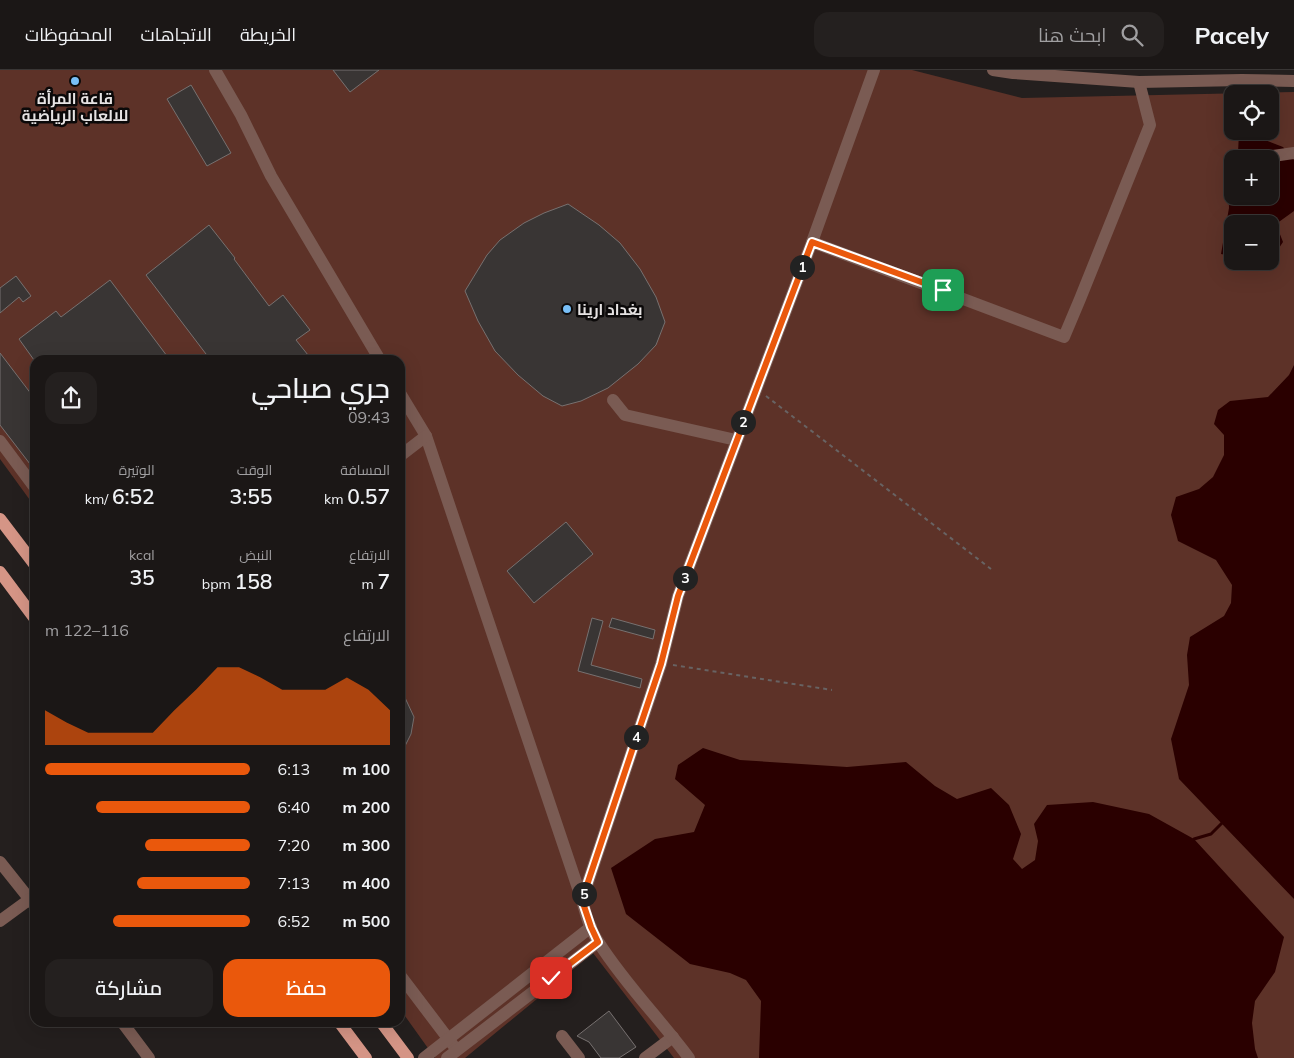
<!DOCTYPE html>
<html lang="ar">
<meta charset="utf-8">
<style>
:root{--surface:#1b1716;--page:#24201f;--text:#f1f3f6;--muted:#a09fa1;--line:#393635;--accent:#ea580c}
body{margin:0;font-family:Mulish,Cairo,sans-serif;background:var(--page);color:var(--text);direction:rtl;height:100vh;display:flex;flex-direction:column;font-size:19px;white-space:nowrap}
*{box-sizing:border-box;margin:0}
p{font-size:16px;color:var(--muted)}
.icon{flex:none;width:28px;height:28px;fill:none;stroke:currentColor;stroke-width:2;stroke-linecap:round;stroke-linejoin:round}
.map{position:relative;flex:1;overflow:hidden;direction:ltr}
.sheet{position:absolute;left:30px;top:285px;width:375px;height:672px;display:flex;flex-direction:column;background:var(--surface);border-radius:15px;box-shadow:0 5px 20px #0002,0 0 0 1px var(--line);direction:rtl}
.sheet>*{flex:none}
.controls{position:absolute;left:1224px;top:15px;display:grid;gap:10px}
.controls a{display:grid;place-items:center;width:55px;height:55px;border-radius:10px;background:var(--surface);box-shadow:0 5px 20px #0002,0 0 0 1px var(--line);font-size:25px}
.pin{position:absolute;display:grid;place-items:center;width:42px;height:42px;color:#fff;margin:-21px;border-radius:10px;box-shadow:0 2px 8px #0006}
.km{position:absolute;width:25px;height:25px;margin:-12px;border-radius:50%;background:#222;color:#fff;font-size:14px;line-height:25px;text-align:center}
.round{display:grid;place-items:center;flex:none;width:52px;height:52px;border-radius:15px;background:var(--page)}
.summary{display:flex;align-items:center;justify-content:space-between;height:85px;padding:0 15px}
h1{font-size:28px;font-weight:600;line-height:38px}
.figures{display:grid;grid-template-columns:repeat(3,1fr);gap:8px;height:85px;padding:5px 15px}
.figures div{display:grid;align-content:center}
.figures b{font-size:21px;font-weight:600}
.figures small{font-size:14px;font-weight:400}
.figures p{font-size:14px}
.chart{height:140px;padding:10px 15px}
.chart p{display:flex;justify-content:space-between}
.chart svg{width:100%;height:90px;margin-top:5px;fill:var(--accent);opacity:.7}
.action{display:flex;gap:10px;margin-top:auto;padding:10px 15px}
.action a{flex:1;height:58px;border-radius:15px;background:var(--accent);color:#fff;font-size:20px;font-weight:600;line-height:58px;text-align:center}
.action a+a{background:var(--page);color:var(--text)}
ul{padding:0 15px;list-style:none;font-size:16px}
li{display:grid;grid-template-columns:80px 60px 1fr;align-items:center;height:38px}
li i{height:12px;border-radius:6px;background:var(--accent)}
header{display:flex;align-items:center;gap:30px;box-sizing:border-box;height:70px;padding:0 25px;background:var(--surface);border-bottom:1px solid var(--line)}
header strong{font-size:24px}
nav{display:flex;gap:28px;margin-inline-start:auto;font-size:18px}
.search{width:350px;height:45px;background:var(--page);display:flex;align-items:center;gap:12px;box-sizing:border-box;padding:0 18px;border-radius:15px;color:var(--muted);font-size:19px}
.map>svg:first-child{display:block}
.green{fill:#5d3228;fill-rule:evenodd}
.water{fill:#2a0000}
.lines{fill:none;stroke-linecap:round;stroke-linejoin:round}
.stream{stroke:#2a0000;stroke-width:3}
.building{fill:#393534;stroke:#777170}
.path{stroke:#686363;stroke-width:2;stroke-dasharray:4 4;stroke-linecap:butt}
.minor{stroke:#7a5b53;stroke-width:12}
.major{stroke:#d59586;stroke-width:12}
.route-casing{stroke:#fff;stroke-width:10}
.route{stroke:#ea580c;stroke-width:6}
.poi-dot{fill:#78bff7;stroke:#0b0909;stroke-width:2}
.labels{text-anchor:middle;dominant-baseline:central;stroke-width:5;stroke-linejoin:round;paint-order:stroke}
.poi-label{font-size:15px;font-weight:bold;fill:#e6e3e3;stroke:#0b0909}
</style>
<header>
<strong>Pacely</strong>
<div class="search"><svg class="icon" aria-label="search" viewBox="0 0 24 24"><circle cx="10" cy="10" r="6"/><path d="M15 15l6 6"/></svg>ابحث هنا</div>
<nav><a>الخريطة</a><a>الاتجاهات</a><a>المحفوظات</a></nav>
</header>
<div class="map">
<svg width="1294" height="988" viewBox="0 0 1294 988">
<rect width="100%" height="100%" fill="#241f1e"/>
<path class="green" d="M 0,0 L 912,0 L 1022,28 L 1294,22 L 1294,988 L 674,988 L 593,883 L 465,988 L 435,988 L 400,939 L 400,290 L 35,290 L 35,437 L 0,389 ZM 1232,24 L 1270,24 L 1270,61 L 1232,61 ZM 1232,89 L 1270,89 L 1270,126 L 1232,126 ZM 1232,154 L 1270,154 L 1270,191 L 1232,191 Z"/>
<g class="water">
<polygon points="1239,63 1255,66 1283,77 1294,90 1294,141 1276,154 1283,172 1265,199 1253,191 1270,191 1270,154 1232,154 1232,186 1221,184 1229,138 1228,105 1232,95 1232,126 1270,126 1270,89 1236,89 1238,83"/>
<polygon points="1294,295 1294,829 1179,709 1171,669 1189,615 1187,585 1190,567 1224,546 1231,533 1232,515 1216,490 1178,471 1171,445 1176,427 1199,419 1213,407 1224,385 1224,365 1214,354 1218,340 1230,331 1268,327 1289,305"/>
<polygon points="703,678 740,690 847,697 906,692 935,716 957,729 991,718 1009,735 1021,764 1013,789 1022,799 1035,790 1038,771 1034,754 1047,735 1093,732 1149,744 1194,769 1284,867 1275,902 1255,931 1252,953 1255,979 1258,988 759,988 761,931 746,910 730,903 690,894 626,844 611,798 655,769 694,762 705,735 675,709 678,695"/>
</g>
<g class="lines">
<polyline class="stream" points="1194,769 1211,764 1222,753"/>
</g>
<g class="building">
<polygon points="333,0 379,0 350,22"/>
<polygon points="191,15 231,83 207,96 167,29"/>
<polygon points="568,134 599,155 620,173 640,199 656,227 665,252 656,275 638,294 608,318 581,331 562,336 543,326 518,305 495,281 478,251 465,221 487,185 500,170 524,153 544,143"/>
<polygon points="209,155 235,188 234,189 269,236 283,225 310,260 296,270 312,290 199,290 206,284 146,205"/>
<polygon points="16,206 31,226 23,232 19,227 0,243 0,218"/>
<polygon points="110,210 170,290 34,290 19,269 56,241 61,247"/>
<polygon points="0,283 35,329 35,390 30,394 0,355"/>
<polygon points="566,452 593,484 534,533 507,501"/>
<polygon points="592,548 603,551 591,595 642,609 640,618 578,601"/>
<polygon points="612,548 655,560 653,569 609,557"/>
<polygon points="400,617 414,647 411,664 400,686"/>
<polygon points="609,941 636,977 619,988 601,988 589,972 577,966"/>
</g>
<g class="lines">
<g class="path">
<polyline points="766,326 991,499"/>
<polyline points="673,595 832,620"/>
</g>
<g class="minor">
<polyline points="215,0 241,45 271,106 380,290"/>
<polyline points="993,0 1013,3 1139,12 1242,10 1294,11"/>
<polyline points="1273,86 1294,83"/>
<polyline points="812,172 1064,267 1080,229 1150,55 1139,12"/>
<polyline points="400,323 426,366 582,830"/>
<polyline points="613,330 625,345 736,370"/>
<polyline points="0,371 35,418"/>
<polyline points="400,386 426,366"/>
<polyline points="0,792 35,836"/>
<polyline points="0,851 30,829"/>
<polyline points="400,905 453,975"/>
<polyline points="122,952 149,988"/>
<polyline points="562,966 579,988"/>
<polyline points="424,988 591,857"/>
<polyline points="447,988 598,872"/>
<polyline points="645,988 673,967"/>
<path d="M 689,988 C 660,949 625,914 599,873 C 590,860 586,845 582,830 L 661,594 L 678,526 L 812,172 L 874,0"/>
</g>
<g class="major">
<polyline points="0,449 35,495"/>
<polyline points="0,502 35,549"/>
<polyline points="339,952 366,988"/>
<polyline points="381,952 408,988"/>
</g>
</g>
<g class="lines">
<g class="route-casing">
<polyline id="route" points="551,908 598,872 591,857 582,830 661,594 678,526 812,172 943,220"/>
</g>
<use href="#route" class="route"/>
</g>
<g class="poi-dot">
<circle cx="75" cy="11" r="5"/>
<circle cx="567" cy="239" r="5"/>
</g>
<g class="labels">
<g class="poi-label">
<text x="75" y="28">قاعة المرأة<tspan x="75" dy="17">للالعاب الرياضية</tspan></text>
<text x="577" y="239" text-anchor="start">بغداد ارينا</text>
</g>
</g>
</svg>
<div class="controls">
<a><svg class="icon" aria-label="locate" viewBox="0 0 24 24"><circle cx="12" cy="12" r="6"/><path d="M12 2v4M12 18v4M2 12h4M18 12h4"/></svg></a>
<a>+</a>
<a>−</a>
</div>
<div class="pin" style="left:943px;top:220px;background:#1e9e55"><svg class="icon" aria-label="arrive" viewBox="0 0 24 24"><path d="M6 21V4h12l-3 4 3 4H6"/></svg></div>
<div class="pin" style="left:551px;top:908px;background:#d93025"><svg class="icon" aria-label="check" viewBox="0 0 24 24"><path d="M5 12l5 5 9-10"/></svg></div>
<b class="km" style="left:802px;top:197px">1</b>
<b class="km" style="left:743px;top:352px">2</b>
<b class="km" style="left:685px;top:508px">3</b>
<b class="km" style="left:636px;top:667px">4</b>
<b class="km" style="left:584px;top:824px">5</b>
<section class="sheet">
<div class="summary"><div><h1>جري صباحي</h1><p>09:43</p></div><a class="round"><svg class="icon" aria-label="share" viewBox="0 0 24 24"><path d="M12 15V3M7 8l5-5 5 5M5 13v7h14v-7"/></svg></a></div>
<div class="figures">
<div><p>المسافة</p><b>0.57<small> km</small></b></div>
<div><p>الوقت</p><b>3:55</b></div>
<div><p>الوتيرة</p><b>6:52<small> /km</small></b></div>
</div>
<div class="figures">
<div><p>الارتفاع</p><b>7<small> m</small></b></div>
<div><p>النبض</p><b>158<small> bpm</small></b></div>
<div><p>kcal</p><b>35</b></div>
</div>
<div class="chart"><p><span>الارتفاع</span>116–122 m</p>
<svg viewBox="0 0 160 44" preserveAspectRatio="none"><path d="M0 44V27L10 33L20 38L30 38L40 38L50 38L60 27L70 17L80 6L90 6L100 11L110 17L120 17L130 17L140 11L150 17L160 27V44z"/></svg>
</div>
<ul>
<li><b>100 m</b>6:13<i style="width:100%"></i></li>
<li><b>200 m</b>6:40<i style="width:75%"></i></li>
<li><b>300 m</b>7:20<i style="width:51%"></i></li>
<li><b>400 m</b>7:13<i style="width:55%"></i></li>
<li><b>500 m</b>6:52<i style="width:67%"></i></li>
</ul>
<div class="action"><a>حفظ</a><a>مشاركة</a></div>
</section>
</div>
